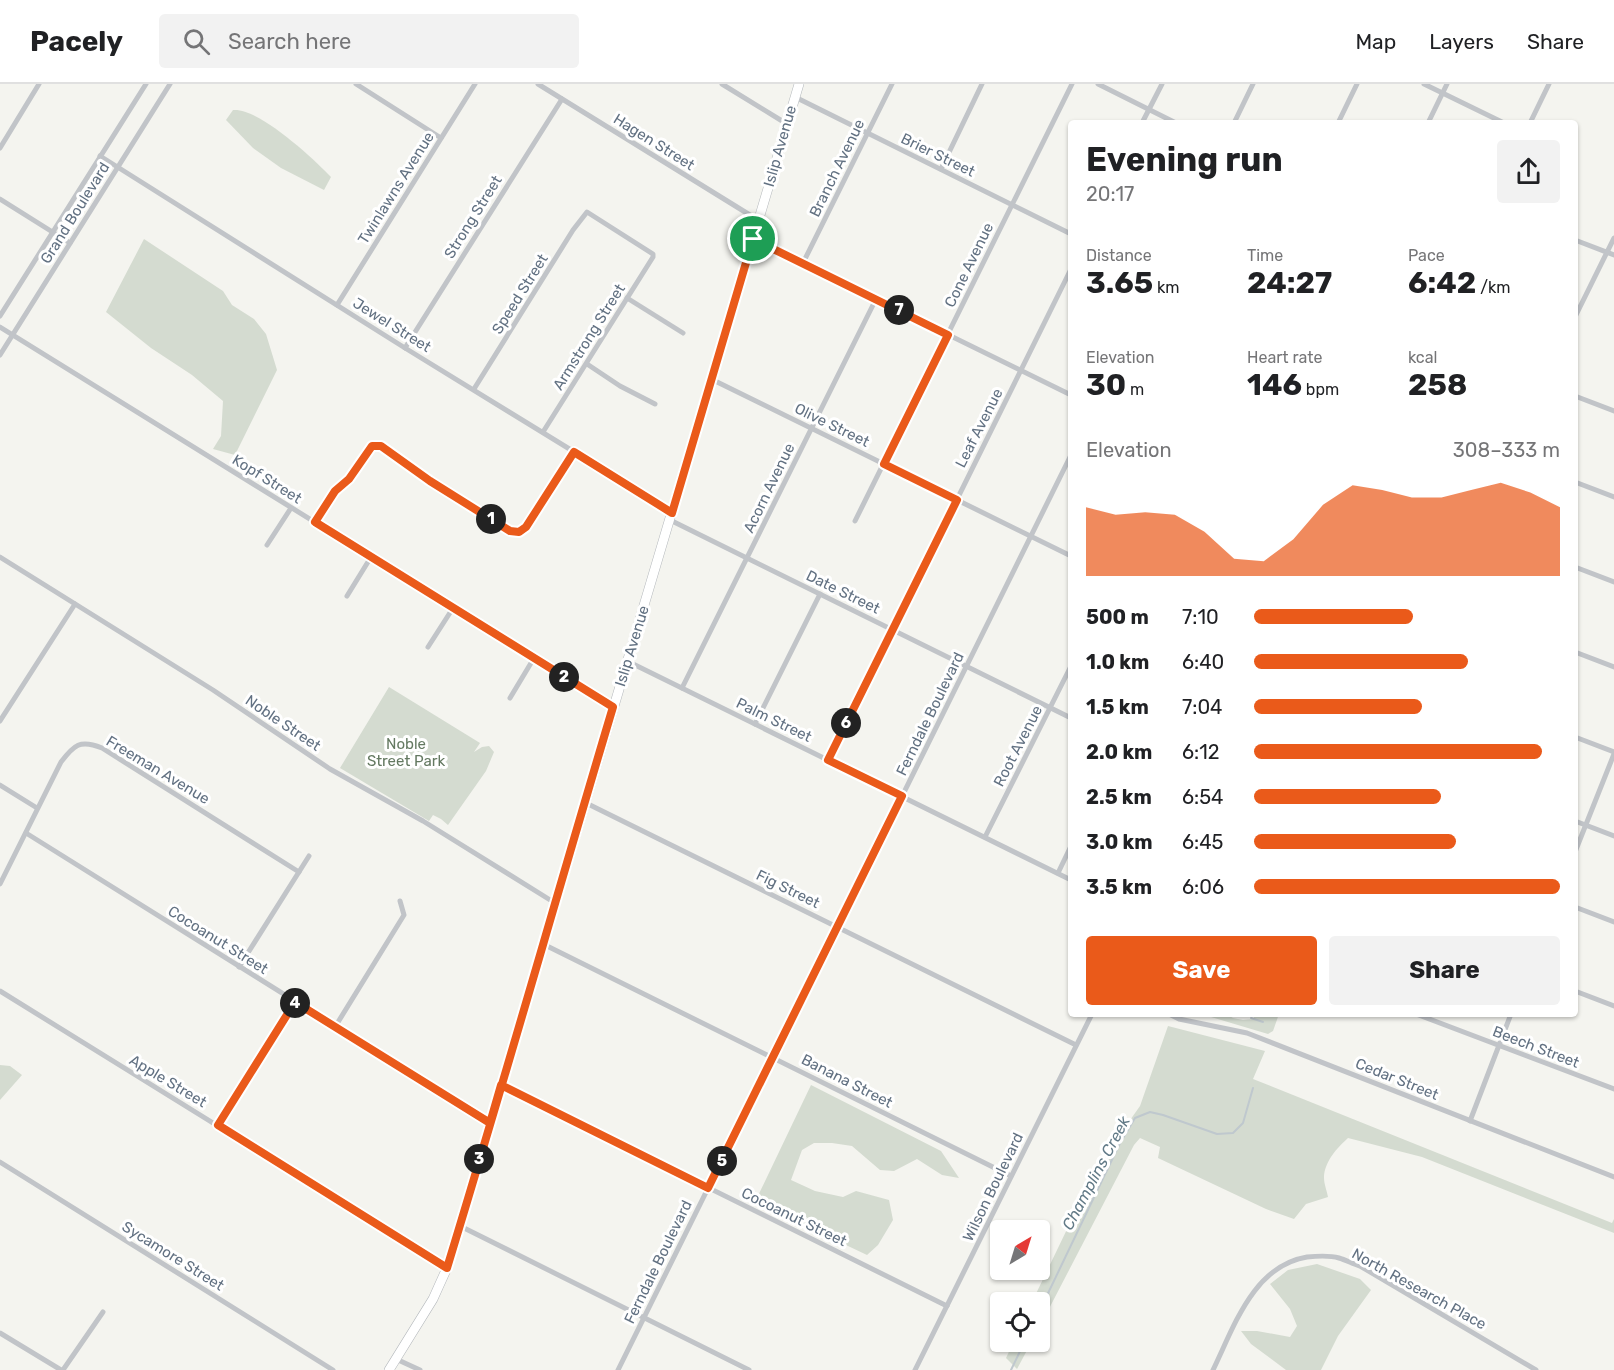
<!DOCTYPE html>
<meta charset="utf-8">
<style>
:root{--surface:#fff;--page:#f2f2f2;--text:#202124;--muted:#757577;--line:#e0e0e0;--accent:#ea5a1a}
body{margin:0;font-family:Rubik,sans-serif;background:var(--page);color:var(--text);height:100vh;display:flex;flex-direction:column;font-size:22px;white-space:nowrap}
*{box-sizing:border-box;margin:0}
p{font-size:20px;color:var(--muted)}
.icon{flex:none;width:33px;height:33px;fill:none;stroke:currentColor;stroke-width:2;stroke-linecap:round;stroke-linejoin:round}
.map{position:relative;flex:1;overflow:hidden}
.details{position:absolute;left:1068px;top:36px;width:510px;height:897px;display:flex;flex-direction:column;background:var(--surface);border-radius:6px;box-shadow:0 2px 4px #0004}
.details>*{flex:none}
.needle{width:39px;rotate:38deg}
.buttons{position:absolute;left:990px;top:1136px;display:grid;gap:12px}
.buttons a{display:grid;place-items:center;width:60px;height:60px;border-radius:6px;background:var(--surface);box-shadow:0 2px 4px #0004;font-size:30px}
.pin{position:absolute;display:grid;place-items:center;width:51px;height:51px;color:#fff;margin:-26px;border:3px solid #fff;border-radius:50%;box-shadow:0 2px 6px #0007}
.km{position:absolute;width:30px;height:30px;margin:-15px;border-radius:50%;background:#222;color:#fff;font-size:16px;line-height:30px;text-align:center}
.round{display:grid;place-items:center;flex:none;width:63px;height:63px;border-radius:6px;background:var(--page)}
.headline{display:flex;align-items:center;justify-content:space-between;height:102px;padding:0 18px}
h1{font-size:33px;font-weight:700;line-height:45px}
.metrics{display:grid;grid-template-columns:repeat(3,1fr);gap:9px;height:102px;padding:6px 18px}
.metrics div{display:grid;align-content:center}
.metrics b{font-size:30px;font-weight:700}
.metrics small{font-size:16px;font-weight:400}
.metrics p{font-size:16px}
.chart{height:168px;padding:12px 18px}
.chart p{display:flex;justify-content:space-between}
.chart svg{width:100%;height:108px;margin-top:6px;fill:var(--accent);opacity:.7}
.button{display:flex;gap:12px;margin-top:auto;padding:12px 18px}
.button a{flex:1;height:69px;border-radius:6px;background:var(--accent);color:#fff;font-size:24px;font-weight:700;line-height:69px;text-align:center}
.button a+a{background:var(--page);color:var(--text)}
ul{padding:0 18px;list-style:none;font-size:20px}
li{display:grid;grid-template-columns:96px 72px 1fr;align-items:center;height:45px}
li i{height:15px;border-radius:8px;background:var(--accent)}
header{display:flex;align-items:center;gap:36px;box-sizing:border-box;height:84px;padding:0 30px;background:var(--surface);border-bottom:2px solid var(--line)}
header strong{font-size:28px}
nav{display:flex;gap:33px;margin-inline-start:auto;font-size:21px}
.search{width:420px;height:54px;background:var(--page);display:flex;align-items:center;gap:15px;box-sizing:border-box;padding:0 21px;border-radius:6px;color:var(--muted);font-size:22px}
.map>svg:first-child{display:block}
.green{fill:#d4dbd0}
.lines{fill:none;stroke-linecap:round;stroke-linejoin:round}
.stream{stroke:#bfc8ce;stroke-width:2}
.primary-casing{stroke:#b4b8bc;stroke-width:10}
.street{stroke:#c1c4c8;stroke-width:5}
.primary{stroke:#fff;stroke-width:9}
.route-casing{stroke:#fff;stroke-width:12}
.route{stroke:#ea5a1a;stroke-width:8}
.labels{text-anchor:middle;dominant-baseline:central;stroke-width:6;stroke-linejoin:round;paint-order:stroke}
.street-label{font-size:15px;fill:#627182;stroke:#fff}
.park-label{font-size:15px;fill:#647961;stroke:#fff}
.water-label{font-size:16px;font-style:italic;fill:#627a87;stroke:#fff}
</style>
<header>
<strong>Pacely</strong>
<div class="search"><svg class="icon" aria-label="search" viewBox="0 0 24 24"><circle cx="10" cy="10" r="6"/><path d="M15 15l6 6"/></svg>Search here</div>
<nav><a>Map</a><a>Layers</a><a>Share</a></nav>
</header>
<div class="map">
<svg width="1614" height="1286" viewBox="0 0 1614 1286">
<rect width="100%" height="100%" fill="#f4f4ef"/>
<g class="green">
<path d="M 233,26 C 258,23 314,75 331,93 L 324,106 L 281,84 L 253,64 L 226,36 Z"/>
<polygon points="144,155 223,207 232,221 254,235 266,250 277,286 235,371 213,365 221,352 223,317 192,291 151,264 106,228"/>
<polygon points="389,603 480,659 474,668 482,663 489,662 494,668 486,687 448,741 441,735 433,731 429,737 340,684"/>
<polygon points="1201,930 1226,930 1233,934 1243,936 1254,935 1254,930 1279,930 1273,947 1268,950"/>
<path d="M 1168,942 L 1265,967 L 1253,995 L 1612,1139 L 1614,1135 L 1614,1149 L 1422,1073 L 1348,1054 C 1337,1064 1324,1078 1324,1094 C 1324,1100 1327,1107 1328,1113 L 1306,1120 L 1294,1135 L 1266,1125 L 1158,1074 L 1160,1063 L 1140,1054 L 1134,1061 L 1040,1242 L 1040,1218 L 1032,1218 L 1097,1083 L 1140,1022 Z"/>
<polygon points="0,981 10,982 22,991 0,1016"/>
<polygon points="811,1001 941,1067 959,1094 942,1091 917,1075 894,1087 880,1086 852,1062 832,1059 814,1059 802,1066 791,1096 815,1107 843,1113 856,1107 889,1116 893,1136 878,1161 867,1171 755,1118"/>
<polygon points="1317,1180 1360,1195 1371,1206 1338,1252 1321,1286 1286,1286 1251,1260 1241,1247 1257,1247 1290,1253 1297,1242 1290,1225 1270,1200 1288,1186"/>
<polygon points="1014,1257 1032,1257 1017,1285 1006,1274"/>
</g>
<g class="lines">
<g class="stream">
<polyline points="1251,934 1263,938"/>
<polyline points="1040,1226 1120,1059 1135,1034 1150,1028 1163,1031 1217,1050 1233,1049 1243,1039 1253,1004"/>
<polyline points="1011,1286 1025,1257"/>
</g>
<g class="primary-casing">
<polyline id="primary" points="389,1286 433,1215 447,1184 799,0"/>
</g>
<g class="street">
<polyline points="356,0 441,54"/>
<polyline points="538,0 758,136"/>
<polyline points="722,0 787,40"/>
<polyline points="1098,0 1176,39"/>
<polyline points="1424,0 1504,39"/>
<polyline points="795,13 1071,150"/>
<polyline points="1142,39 1162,0"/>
<polyline points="1234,39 1253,0"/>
<polyline points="1338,39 1357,0"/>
<polyline points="1428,39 1447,0"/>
<polyline points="1530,39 1549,0"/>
<polyline points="0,64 39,0"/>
<polyline points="100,72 405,264 672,428"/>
<polyline points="941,85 982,0"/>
<polyline points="0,115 70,159"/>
<polyline points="753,155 1071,311"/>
<polyline points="1575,156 1614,171"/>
<polyline points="803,179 892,0"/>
<polyline points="627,214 683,249"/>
<polyline points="337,221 475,0"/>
<polyline points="0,232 146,0"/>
<polyline points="1575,233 1614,154"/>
<polyline points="0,243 613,623"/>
<polyline points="405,264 562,15"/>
<polyline points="0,271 170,0"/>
<polyline points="587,280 620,302 655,320"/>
<polyline points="711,295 1071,472"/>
<polyline points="474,305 573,146 587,128 653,170 653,173 543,348"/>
<polyline points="1575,312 1614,327"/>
<polyline points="1575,398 1614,413"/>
<polyline points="670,436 1071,634"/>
<polyline points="855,437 1072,0"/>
<polyline points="315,438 335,407 349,395 372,362 381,362 402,376 414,386 499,441 510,447 519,448 526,443 534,431 574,368"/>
<polyline points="267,461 291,424"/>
<polyline points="0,473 213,606 330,685 423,737 555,819"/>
<polyline points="1575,483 1614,498"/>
<polyline points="347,512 371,473"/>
<polyline points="428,563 453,524"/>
<polyline points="1575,568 1614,583"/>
<polyline points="627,577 1071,796"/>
<polyline points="682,604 876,215"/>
<polyline points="510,614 534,574"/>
<polyline points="0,637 75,520"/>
<polyline points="755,640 820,510"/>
<polyline points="1575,653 1614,668"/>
<polyline points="828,676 1071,185"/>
<polyline points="0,701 37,724"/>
<polyline points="586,719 1076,961"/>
<polyline points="1575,737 1614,752"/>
<polyline points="26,749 490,1039"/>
<polyline points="985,753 1071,582"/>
<polyline points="1575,768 1614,670"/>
<polyline points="1058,789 1071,762"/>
<path d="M 0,800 L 61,678 C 74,661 80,655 102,664 L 299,788"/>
<polyline points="1575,823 1614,838"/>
<polyline points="543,860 1011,1092"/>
<polyline points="239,883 309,772"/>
<polyline points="0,907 447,1184"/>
<polyline points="1575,907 1614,922"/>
<polyline points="1169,930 1179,935 1247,949 1614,1093"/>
<polyline points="1416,930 1614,1005"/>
<polyline points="335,943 404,831 400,817"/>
<polyline points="501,1001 947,1222"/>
<polyline points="1470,1037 1511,930"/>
<polyline points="217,1041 295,918"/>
<polyline points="0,1078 333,1286"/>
<polyline points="460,1142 749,1286"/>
<polyline points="0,1249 61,1286"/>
<polyline points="396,1275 420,1286"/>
<polyline points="63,1286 103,1228"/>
<polyline points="618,1286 1071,371"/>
<polyline points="915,1286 1092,930"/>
<path d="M 1213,1286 C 1234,1243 1253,1182 1307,1173 C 1317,1172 1329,1171 1339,1174 C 1346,1176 1353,1180 1360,1182 L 1536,1286"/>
</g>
<use href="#primary" class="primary"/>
</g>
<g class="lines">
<g class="route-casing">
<path id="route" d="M 753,155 L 672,429 L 574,368 L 526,443 L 519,448 L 510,447 L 430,397 L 381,362 L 372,362 L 349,395 L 335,407 L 315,438 L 613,623 C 557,810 504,998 447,1184 L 218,1041 L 295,918 L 490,1039 L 501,1001 L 708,1104 L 902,712 L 828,676 L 957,416 L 884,380 L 948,251 L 753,155"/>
</g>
<use href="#route" class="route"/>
</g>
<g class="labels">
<g class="street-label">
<text transform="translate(654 58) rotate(32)">Hagen Street</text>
<text transform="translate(780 62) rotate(-74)">Islip Avenue</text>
<text transform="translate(938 71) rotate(26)">Brier Street</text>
<text transform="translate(837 84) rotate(-64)">Branch Avenue</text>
<text transform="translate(396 104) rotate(-58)">Twinlawns Avenue</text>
<text transform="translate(75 129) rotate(-58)">Grand Boulevard</text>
<text transform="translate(473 133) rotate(-58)">Strong Street</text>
<text transform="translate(969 181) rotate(-64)">Cone Avenue</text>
<text transform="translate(520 210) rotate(-58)">Speed Street</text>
<text transform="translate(392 241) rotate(32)">Jewel Street</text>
<text transform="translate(589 253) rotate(-58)">Armstrong Street</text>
<text transform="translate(832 341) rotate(26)">Olive Street</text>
<text transform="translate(979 344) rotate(-63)">Leaf Avenue</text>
<text transform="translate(267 395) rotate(32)">Kopf Street</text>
<text transform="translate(769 404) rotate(-64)">Acorn Avenue</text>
<text transform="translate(843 508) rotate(26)">Date Street</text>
<text transform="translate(632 562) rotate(-73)">Islip Avenue</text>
<text transform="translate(930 630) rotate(-64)">Ferndale Boulevard</text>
<text transform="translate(774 636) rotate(26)">Palm Street</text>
<text transform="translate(283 639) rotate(34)">Noble Street</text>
<text transform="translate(1018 662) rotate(-63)">Root Avenue</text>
<text transform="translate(158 686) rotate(31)">Freeman Avenue</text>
<text transform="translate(788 805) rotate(26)">Fig Street</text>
<text transform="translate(218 856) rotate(32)">Cocoanut Street</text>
<text transform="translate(1536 963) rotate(21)">Beech Street</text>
<text transform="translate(1397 995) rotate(22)">Cedar Street</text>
<text transform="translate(168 997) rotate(31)">Apple Street</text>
<text transform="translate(847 997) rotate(27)">Banana Street</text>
<text transform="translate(993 1103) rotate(-64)">Wilson Boulevard</text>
<text transform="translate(794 1133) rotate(26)">Cocoanut Street</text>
<text transform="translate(173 1172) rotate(32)">Sycamore Street</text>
<text transform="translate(658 1178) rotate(-64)">Ferndale Boulevard</text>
<text transform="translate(1419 1205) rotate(29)">North Research Place</text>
</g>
<g class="park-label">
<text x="406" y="660">Noble<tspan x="406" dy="17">Street Park</tspan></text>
</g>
<g class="water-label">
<text transform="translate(1096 1089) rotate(-62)">Champlins Creek</text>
</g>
</g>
</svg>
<div class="buttons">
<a><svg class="needle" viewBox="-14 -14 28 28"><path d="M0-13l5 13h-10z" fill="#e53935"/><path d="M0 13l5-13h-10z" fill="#757577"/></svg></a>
<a><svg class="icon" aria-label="locate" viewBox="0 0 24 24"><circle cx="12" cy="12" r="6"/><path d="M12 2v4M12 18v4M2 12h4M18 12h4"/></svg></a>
</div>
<div class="pin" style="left:753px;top:155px;background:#1e9e55"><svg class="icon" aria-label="arrive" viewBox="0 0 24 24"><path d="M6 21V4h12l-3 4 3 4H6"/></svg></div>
<b class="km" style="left:491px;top:435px">1</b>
<b class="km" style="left:564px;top:593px">2</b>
<b class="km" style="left:479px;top:1075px">3</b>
<b class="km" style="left:295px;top:919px">4</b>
<b class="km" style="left:722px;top:1077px">5</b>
<b class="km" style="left:846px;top:639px">6</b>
<b class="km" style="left:899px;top:226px">7</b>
<section class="details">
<div class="headline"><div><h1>Evening run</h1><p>20:17</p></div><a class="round"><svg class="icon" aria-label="share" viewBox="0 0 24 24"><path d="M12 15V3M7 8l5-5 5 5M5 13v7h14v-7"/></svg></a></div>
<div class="metrics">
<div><p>Distance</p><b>3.65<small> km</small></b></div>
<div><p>Time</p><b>24:27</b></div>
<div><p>Pace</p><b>6:42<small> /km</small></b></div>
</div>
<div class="metrics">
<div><p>Elevation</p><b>30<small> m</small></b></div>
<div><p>Heart rate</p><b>146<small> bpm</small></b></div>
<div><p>kcal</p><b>258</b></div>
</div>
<div class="chart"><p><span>Elevation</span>308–333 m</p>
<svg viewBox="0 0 160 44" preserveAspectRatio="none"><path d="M0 44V16L10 19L20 18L30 19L40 26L50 37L60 38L70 29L80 15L90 7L100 9L110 12L120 12L130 9L140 6L150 10L160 16V44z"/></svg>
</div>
<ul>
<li><b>500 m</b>7:10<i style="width:52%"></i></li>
<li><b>1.0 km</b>6:40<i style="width:70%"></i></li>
<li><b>1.5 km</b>7:04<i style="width:55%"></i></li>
<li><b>2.0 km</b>6:12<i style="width:94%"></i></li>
<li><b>2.5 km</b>6:54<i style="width:61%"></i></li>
<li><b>3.0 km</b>6:45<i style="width:66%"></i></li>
<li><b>3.5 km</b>6:06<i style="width:100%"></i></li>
</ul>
<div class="button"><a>Save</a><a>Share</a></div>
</section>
</div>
